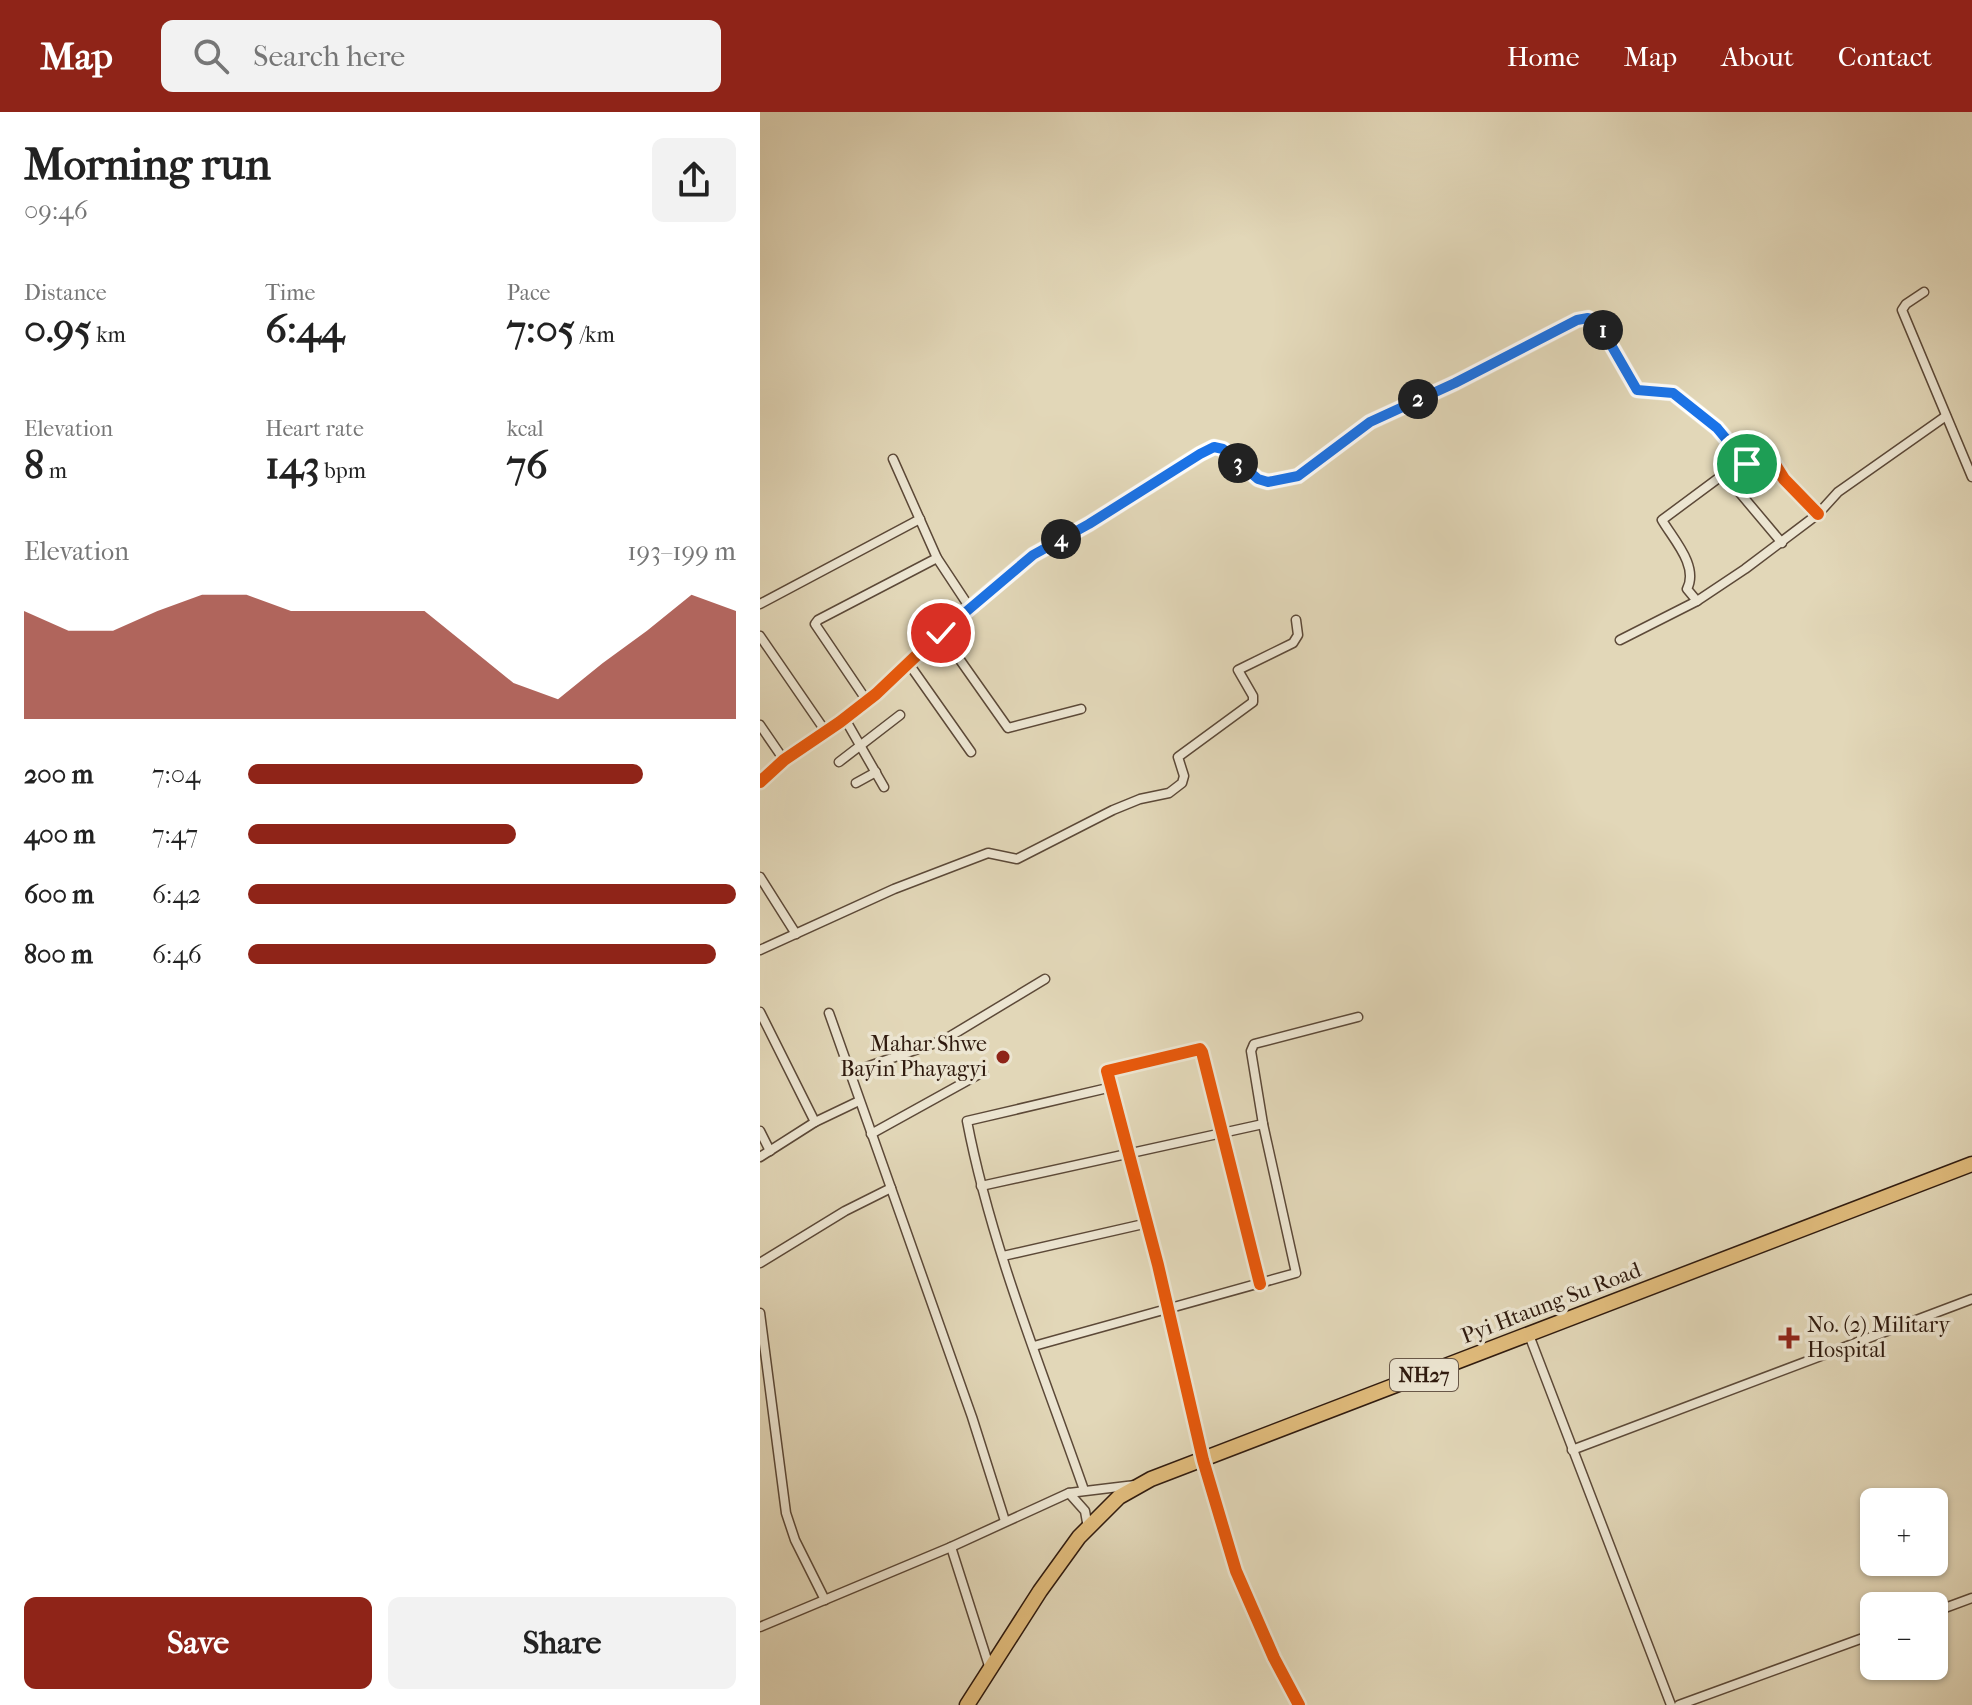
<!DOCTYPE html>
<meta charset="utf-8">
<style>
:root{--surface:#fff;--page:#f2f2f2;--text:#222;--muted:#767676;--accent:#8f2418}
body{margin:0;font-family:"IM FELL French Canon",serif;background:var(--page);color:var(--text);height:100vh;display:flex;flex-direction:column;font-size:30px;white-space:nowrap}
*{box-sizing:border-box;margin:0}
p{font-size:26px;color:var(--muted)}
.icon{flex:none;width:44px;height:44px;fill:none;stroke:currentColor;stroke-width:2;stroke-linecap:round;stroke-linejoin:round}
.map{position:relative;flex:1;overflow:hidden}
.sheet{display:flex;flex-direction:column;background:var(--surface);width:760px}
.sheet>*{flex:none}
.controls{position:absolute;left:1100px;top:1376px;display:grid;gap:16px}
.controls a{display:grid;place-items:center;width:88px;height:88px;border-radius:12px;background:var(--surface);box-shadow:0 2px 6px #0004;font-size:40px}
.pin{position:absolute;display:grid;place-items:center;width:68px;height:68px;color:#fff;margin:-34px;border:4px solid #fff;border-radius:50%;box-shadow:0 2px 8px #0007}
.km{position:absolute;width:40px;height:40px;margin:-20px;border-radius:50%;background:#222;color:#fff;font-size:22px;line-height:40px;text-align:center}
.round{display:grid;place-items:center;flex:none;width:84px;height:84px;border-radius:12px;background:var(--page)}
.summary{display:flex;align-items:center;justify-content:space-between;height:136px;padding:0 24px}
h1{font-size:44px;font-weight:800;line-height:60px}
.figures{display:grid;grid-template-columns:repeat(3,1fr);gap:12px;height:136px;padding:8px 24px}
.figures div{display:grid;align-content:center}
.figures b{font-size:40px;font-weight:800}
.figures small{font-size:22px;font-weight:400}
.figures p{font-size:22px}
.chart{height:224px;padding:16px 24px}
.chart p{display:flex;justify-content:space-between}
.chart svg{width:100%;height:144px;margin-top:8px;fill:var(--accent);opacity:.7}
.action{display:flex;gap:16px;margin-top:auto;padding:16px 24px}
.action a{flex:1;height:92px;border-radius:12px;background:var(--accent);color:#fff;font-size:32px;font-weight:800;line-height:92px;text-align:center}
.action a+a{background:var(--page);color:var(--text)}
ul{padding:0 24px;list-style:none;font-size:26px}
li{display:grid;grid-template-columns:128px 96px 1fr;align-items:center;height:60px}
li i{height:20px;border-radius:10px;background:var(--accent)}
header{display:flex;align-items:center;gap:48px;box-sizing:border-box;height:112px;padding:0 40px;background:var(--accent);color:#fff}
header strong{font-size:38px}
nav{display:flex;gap:44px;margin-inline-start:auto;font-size:28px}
.search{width:560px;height:72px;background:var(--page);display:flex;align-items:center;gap:20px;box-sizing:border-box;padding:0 28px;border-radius:12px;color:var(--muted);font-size:30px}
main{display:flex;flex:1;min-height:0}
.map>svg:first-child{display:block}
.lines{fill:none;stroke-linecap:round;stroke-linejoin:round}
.minor-casing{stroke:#5c4938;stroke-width:11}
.trunk-casing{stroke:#2f1a0e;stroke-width:17}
.minor{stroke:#ece5d1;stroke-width:8}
.trunk{stroke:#e1bc7c;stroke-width:14}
.cycleway-casing{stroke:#ece5d1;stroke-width:17}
.cycleway{stroke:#e8590c;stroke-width:12}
.route-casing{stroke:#fff;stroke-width:16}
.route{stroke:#1a73e8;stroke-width:10}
.poi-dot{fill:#8f2418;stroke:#ece5d1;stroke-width:3}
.labels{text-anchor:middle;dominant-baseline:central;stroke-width:7;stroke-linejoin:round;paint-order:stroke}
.shield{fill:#ece5d1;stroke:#685748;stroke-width:2}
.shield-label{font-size:20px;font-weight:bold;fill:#2f1a0e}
.poi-label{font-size:22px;fill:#2f1a0e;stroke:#ece5d1;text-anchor:end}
.street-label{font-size:22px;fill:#2f1a0e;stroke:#ece5d1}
</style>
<header>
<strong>Map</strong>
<div class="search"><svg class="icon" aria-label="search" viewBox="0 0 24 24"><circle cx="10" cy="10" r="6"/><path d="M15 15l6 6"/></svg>Search here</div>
<nav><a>Home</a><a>Map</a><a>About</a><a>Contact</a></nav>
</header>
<main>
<section class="sheet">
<div class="summary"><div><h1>Morning run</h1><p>09:46</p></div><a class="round"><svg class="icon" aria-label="share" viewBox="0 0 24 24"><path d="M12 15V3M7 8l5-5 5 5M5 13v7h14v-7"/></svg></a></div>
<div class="figures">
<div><p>Distance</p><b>0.95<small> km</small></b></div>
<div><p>Time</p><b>6:44</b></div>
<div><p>Pace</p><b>7:05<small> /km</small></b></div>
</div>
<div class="figures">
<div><p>Elevation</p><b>8<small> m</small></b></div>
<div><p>Heart rate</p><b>143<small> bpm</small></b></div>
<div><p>kcal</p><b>76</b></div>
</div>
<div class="chart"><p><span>Elevation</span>193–199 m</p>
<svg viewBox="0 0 160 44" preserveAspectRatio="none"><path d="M0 44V11L10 17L20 17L30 11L40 6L50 6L60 11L70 11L80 11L90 11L100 22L110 33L120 38L130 27L140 17L150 6L160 11V44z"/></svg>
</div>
<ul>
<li><b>200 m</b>7:04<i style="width:81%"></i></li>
<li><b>400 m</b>7:47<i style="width:55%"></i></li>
<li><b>600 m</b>6:42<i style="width:100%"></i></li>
<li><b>800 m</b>6:46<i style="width:96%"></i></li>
</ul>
<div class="action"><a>Save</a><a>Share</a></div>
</section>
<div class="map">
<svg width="1212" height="1593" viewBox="0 0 1212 1593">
<rect width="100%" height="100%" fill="#e2d7b8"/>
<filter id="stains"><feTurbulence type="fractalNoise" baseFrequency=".0025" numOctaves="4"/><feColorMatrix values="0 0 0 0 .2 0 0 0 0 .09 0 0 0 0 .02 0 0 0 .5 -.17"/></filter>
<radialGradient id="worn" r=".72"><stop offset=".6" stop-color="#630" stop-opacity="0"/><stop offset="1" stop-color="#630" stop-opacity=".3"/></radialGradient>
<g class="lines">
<g class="minor-casing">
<g id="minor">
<polyline points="1164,180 1146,192 1142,198 1212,365"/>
<polyline points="133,347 177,446 210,496"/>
<path d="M 937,489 L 927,477 C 939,454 913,427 902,408 L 964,362 L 1022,431"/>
<polyline points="0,492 160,407"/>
<polyline points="181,521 248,616 321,597"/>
<polyline points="0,524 66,620"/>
<polyline points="860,528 937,489 985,457 1058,402 1078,380 1186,304"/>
<polyline points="149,552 211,640"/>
<polyline points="107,589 55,512 58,508 177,446"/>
<polyline points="85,607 124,675"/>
<polyline points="0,613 24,648"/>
<polyline points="79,650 140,603"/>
<polyline points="0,670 24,648 80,610 116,582 178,523 273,443 329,412 440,342 454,335 463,337 498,367 508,370 538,364 610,310 695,271 817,208 828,206 839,212 877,278 913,281 957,316 987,352 1011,346 1024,367 1058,402"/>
<polyline points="96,671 116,660"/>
<polyline points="0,765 36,822"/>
<polyline points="0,838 134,777 228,741 257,747 353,698 380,687 409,681 422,671 424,664 418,645 493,590 493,584 478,558 533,531 538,523 536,508"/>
<polyline points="0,900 55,1010"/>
<polyline points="69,901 212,1305 245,1409"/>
<polyline points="89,961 184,928 285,867"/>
<polyline points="0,1019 10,1039"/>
<polyline points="111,1022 223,960"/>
<polyline points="0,1045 55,1010 99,989"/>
<polyline points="221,1074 503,1012"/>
<polyline points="243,1144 388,1111"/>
<polyline points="0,1151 85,1099 131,1076"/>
<polyline points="500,1172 442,940 440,937 347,959 398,1153 443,1348 476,1459 514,1546 539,1593"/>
<polyline points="0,1201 26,1401 35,1428 65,1488"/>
<polyline points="769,1223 911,1593"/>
<polyline points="274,1234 536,1161 503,1012 491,939 494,932 598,905"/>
<polyline points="812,1338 1212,1187"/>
<path d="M 324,1378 C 282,1258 231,1134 207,1009 L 352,975"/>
<polyline points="309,1381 325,1399 328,1416"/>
<polyline points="191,1435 230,1557"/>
<polyline points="1174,1500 1212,1486"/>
<polyline points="0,1515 191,1435 309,1381 375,1373"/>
<polyline points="919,1593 1114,1522"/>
</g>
</g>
<g class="trunk-casing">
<polyline id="trunk" points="207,1593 280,1479 319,1425 359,1385 391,1367 1212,1052"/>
</g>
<use href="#minor" class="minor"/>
<use href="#trunk" class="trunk"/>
<g class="cycleway-casing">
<g id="cycleway">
<polyline points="0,670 24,648 80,610 116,582 178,523 273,443 329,412 440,342 454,335 463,337 498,367 508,370 538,364 610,310 695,271 817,208 828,206 839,212 877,278 913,281 957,316 987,352 1011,346 1024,367 1058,402"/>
<polyline points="500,1172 442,940 440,937 347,959 398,1153 443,1348 476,1459 514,1546 539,1593"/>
</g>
</g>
<use href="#cycleway" class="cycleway"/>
</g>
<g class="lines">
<g class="route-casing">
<polyline id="route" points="181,521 273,443 329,412 440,342 454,335 463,337 498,367 508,370 538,364 610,310 695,271 817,208 828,206 839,212 877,278 913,281 957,316 987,352"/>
</g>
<use href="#route" class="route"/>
</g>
<g class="poi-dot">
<circle cx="243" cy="945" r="8"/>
<path d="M1025 1214h8v8h8v8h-8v8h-8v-8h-8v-8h8z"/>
</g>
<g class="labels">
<rect class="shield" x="630" y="1247" width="68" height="32" rx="6"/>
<g class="shield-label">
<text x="664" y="1263">NH27</text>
</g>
<g class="poi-label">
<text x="227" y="932">Mahar Shwe<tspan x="227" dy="25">Bayin Phayagyi</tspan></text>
<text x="1047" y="1213" text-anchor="start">No. (2) Military<tspan x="1047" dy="25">Hospital</tspan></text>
</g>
<g class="street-label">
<text transform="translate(791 1191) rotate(-21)">Pyi Htaung Su Road</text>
</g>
</g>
<rect width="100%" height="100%" filter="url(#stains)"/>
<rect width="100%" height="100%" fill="url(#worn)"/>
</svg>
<div class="controls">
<a>+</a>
<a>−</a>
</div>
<div class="pin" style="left:987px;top:352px;background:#1e9e55"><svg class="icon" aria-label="arrive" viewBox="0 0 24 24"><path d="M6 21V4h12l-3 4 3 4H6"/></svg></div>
<div class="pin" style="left:181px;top:521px;background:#d93025"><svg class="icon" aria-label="check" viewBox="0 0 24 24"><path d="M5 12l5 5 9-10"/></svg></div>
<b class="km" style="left:843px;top:218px">1</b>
<b class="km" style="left:658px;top:287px">2</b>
<b class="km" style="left:478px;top:351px">3</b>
<b class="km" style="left:301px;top:427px">4</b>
</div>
</main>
